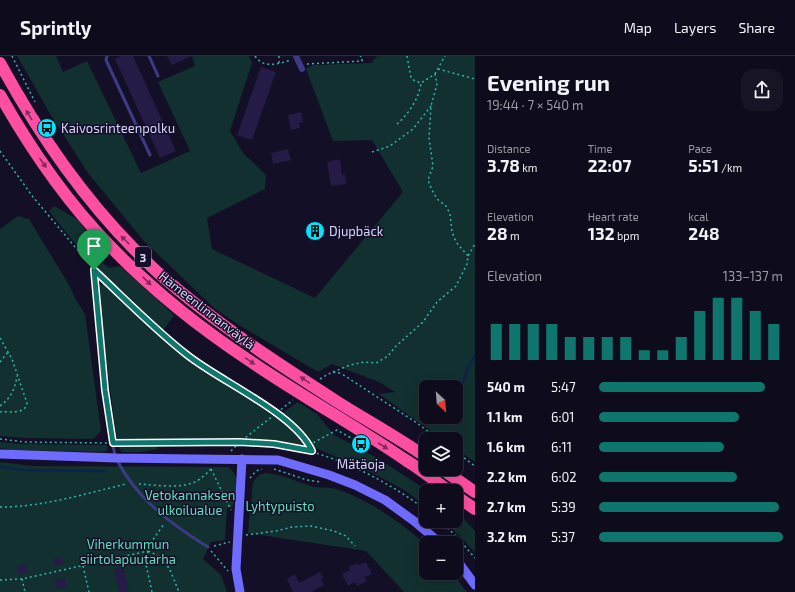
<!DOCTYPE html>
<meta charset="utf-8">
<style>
:root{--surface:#0e0b1c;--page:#171425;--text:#f1f3f6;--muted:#9b9ba3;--line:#2e2b3b;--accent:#0f766e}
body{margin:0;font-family:"Exo 2",sans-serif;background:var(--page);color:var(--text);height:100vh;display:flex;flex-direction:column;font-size:15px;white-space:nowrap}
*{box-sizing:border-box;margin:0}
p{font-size:13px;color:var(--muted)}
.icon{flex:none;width:22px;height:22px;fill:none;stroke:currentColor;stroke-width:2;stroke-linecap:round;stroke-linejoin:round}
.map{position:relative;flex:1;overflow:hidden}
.drawer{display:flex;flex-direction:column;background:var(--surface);width:320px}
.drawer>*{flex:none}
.needle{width:26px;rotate:154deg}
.buttons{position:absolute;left:419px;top:324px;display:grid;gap:8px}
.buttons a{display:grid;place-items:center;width:44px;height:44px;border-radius:8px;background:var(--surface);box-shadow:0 4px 16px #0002,0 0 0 1px var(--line);font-size:20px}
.pin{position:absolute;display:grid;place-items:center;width:34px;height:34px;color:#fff;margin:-41px -17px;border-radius:50% 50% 50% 0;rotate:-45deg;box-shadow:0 0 4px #0007}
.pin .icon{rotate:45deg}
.round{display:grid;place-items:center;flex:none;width:42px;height:42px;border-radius:12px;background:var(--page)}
.headline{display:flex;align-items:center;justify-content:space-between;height:68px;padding:0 12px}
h1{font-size:22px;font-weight:700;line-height:30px}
.figures{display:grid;grid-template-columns:repeat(3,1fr);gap:6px;height:68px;padding:4px 12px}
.figures div{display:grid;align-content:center}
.figures b{font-size:17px;font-weight:700}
.figures small{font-size:11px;font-weight:400}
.figures p{font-size:11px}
.chart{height:112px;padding:8px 12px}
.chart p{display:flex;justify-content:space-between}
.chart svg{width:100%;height:72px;margin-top:4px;stroke:var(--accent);stroke-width:6}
ul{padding:0 12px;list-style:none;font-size:13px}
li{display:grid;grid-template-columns:64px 48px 1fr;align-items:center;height:30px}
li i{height:10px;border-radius:5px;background:var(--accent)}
header{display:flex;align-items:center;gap:24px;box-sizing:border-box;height:56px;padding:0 20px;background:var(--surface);border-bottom:1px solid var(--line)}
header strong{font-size:19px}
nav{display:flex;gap:22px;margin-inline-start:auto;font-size:14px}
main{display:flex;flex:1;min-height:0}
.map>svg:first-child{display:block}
.green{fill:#12302f;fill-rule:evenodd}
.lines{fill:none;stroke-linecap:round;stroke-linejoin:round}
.stream{stroke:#0c2248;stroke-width:2.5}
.building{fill:#241b47}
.path{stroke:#2fb8b0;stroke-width:1.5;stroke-dasharray:2 3;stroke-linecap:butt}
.lane{stroke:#3d3a85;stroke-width:3}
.street{stroke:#3d3a85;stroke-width:6}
.secondary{stroke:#6f6bff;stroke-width:9}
.highway{stroke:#ff4fa3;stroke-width:12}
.oneway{fill:#7d2c5e}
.route-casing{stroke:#fff;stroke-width:8}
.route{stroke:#0f766e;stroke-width:5}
.labels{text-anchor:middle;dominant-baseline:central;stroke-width:3;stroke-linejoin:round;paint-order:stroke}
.shield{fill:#130f26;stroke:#9e99be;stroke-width:1}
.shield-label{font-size:12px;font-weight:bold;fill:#d9d4ff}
.poi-label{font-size:13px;fill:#d9d4ff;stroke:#130f26;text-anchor:start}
.street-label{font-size:13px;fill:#d9d4ff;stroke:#130f26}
.park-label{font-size:13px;fill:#5fe0c0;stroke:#130f26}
</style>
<header>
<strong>Sprintly</strong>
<nav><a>Map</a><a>Layers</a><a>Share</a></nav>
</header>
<main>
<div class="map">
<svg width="475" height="536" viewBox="0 0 475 536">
<rect width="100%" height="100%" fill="#130f26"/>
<g class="green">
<path d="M 17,0 L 56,0 L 63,16 L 87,5 L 141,117 L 190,95 L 158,26 L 195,10 L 192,0 L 249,0 L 252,7 L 230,75 L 243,97 L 266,119 L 265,133 L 207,162 L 212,193 L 315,242 L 403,136 L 372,84 L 333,85 L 306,13 L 313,9 L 371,7 L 377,0 L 475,0 L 475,406 L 456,393 L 456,383 L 442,383 L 379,338 L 395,336 L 379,326 L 332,308 L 318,316 L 239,269 L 214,252 L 143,184 L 88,117 L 52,61 ZM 426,331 L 456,331 L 456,361 L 426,361 Z"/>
<polygon points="54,150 78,164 93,184 98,203 109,212 120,210 174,259 163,275 134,249 85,200 49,155"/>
<polygon points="18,160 29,163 69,229 76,244 85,258 101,375 93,383 25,382 0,380 0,173"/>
<polygon points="105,228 131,254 185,299 269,356 271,355 278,360 298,346 317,358 334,379 379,403 428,435 426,435 426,451 406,435 371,416 318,393 309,392 309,393 274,386 238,384 239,382 117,384 96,229"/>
<polygon points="0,386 21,388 106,389 108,392 106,395 103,396 11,394 0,392"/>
<polygon points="156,389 158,393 140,396 122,396 118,390"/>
<path d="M 0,406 L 33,410 L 228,411 C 242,420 235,437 233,451 L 227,452 L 225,484 L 211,486 L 203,503 L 221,519 L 227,536 L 0,536 Z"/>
<path d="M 266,417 C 281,418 296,425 310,430 C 317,432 325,431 332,432 C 362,439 404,468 426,489 L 426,517 L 452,517 L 467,536 L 404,536 L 366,495 L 248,477 L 253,426 L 259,419 Z"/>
<polygon points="456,455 475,475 475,497 459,479 443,465 456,465"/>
</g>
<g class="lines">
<g class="stream">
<polyline points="457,343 468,312 475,300"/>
<polyline points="0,411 23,414 106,415"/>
</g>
</g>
<g class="building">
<polygon points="121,0 133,0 176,95 160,102 115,3"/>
<polygon points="167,0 192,0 172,9"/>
<polygon points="261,11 276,16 252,84 237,79"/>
<polygon points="301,56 303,66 299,67 300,72 291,74 288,59"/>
<polygon points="288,93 291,104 273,108 271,97"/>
<polygon points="340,103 342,119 345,118 346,128 331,130 327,106"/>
<polygon points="321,166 326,177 324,178 325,180 310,185 304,173"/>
<polygon points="134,484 135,491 127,493 125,486"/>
<polygon points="62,501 63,508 55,510 53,503"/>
<polygon points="366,506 372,518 365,521 367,525 357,530 355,526 348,530 342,518 350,514 349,511 357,507 358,509"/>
<polygon points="26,508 28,517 18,518 17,510"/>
<polygon points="123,511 129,534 119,536 114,513"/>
<polygon points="320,516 323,522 321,523 324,529 311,536 293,536 287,523 295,518 299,527"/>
<polygon points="65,522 67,531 57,533 55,524"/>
</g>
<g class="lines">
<g class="path">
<polyline points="12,0 35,46"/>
<path d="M 255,0 C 264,13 278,8 291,4"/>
<polyline points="279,0 279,8"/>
<polyline points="407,0 411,22 415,25 421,27 435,18 437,28 431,50 429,82 433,110 428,124 432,134 437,143 446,150 450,158 452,176 456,186 468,200"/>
<polyline points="307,8 362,5 362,1 360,0"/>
<polyline points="438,13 475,23"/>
<polyline points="435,18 445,0"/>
<path d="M 397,68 C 409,58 419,42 421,27"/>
<polyline points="0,95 33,141 91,210"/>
<polyline points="372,96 390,90 413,73 431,50"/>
<path d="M 101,220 C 129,247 156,276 188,300 C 206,313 225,324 244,336 C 267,351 300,369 312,395"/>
<path d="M 0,282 L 12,303 L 27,347 C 25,359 9,355 0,356"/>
<polyline points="0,306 8,296"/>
<polyline points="333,316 350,309 364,306 376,307 388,300 395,291 423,266 437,246 456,230 467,208 468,200 475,188"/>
<path d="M 320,323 C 328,318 333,314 342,318 L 417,367 L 438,383"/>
<path d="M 0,350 C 11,342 15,333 17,320"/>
<polyline points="0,383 25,386 108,387"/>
<path d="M 118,387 C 146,387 174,387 202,386 C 226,386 251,384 275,388 C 330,396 382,421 426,454"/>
<polyline points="309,389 337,374 360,387"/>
<polyline points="231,395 240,386 293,344"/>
<polyline points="456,396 475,410"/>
<polyline points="211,413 231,454"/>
<polyline points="274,413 307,424 320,426"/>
<polyline points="250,422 256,415 262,413"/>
<path d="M 139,428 C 157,429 178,433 195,426 C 201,423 207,417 212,412"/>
<path d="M 0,451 C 43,451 84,438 126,428"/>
<polyline points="440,465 457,481 475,502"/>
<polyline points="246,479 276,475 292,471 311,470 334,475 346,480 355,490"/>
<polyline points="214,490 230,486"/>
<path d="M 148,495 C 169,503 171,517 179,536"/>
<polyline points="211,495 228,515"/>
<polyline points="83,510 89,536"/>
<polyline points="22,523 25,536"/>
<polyline points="0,524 22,523 148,495"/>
<polyline points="152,536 145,504 152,485 164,468"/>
</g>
<g class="lane">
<polyline points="107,0 106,4 150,99"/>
<polyline points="149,0 158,20"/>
<path d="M 94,214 C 99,262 102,311 109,359 C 111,373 111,391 117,404 C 136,442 172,469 208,491"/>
</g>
<polyline class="street" points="296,0 302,13"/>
<g class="secondary">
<polyline points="0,398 116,402 278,404 329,419 355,429 385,444 414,465 440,487"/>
<polyline points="456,503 475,529"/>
<polyline points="240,536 236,513 242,403"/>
</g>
<g class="highway">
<path d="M 0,7 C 37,75 80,138 134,193 C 143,202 152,212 162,220 C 215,267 277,307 336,345 C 366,364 397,381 426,401"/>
<path d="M 0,39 C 30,92 66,145 109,189 C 151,233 200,272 250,305 C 301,340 356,370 407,405 C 422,414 435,425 449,435"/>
<polyline points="442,413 475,436"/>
<polyline points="456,440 475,453"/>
</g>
</g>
<defs><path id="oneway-solid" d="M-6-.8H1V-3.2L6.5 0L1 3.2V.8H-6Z"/></defs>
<g class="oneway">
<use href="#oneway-solid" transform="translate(29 59) rotate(-122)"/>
<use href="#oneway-solid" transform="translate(43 107) rotate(55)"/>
<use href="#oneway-solid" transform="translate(125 184) rotate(-135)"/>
<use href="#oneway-solid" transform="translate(147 225) rotate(44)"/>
<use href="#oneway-solid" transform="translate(250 305) rotate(34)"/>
<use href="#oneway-solid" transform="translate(305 324) rotate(-146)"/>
<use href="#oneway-solid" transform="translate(383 390) rotate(32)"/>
</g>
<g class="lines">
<g class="route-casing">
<path id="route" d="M 94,214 C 124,242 153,272 186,298 C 219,325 295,357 312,395 L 274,388 L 240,386 L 113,387 L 105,334 Z"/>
</g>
<use href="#route" class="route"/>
</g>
<defs>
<g id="bus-disc" transform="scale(1)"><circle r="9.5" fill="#00e5ff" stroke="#130f26"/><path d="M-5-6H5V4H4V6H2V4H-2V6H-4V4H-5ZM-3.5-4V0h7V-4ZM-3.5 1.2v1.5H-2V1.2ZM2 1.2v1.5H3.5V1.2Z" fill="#111"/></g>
<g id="building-disc" transform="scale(1)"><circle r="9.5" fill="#00e5ff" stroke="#130f26"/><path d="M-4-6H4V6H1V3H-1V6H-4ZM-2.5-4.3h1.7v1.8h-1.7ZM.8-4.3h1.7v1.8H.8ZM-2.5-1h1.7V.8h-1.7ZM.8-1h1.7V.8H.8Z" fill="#111"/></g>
</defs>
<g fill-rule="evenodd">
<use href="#bus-disc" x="47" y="72"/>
<use href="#building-disc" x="315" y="175"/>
<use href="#bus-disc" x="361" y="388"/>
</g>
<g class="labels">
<rect class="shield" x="135" y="191" width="16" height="20" rx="3"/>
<g class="shield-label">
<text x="143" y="201">3</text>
</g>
<g class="poi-label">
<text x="61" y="72">Kaivosrinteenpolku</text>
<text x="329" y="175">Djupbäck</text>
<text x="361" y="408" text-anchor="middle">Mätäoja</text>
</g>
<g class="street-label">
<text transform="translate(207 254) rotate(38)">Hämeenlinnanväylä</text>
</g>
<g class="park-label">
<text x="190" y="439">Vetokannaksen<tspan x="190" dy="15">ulkoilualue</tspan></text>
<text x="280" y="450">Lyhtypuisto</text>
<text x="128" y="488">Viherkummun<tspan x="128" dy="15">siirtolapuutarha</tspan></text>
</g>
</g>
</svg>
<div class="buttons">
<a><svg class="needle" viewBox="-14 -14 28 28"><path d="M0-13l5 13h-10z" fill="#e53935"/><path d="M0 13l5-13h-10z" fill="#9b9ba3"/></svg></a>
<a><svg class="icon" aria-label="layers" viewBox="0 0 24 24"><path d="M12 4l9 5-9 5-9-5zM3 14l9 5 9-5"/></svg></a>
<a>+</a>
<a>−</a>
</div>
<div class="pin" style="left:94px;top:214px;background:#1e9e55"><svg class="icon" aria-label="arrive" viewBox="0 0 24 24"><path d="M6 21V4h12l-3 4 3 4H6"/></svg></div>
</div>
<section class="drawer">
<div class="headline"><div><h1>Evening run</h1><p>19:44 · 7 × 540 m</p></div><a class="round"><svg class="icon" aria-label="share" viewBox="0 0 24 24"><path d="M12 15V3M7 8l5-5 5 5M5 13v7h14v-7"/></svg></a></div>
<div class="figures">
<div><p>Distance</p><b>3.78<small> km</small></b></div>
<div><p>Time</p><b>22:07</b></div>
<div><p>Pace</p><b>5:51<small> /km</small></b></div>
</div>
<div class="figures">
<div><p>Elevation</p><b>28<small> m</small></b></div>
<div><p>Heart rate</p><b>132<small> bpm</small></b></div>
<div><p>kcal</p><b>248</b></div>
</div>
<div class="chart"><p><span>Elevation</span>133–137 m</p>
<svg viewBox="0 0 160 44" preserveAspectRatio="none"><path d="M5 44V22M15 44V22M25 44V22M35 44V22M45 44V30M55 44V30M65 44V30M75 44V30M85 44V38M95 44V38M105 44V30M115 44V14M125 44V6M135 44V6M145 44V14M155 44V22"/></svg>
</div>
<ul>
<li><b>540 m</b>5:47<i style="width:90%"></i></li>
<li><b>1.1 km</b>6:01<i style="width:76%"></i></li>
<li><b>1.6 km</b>6:11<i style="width:68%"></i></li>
<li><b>2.2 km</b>6:02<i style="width:75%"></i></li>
<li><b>2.7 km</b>5:39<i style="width:98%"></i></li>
<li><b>3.2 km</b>5:37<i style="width:100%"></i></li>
</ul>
</section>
</main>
